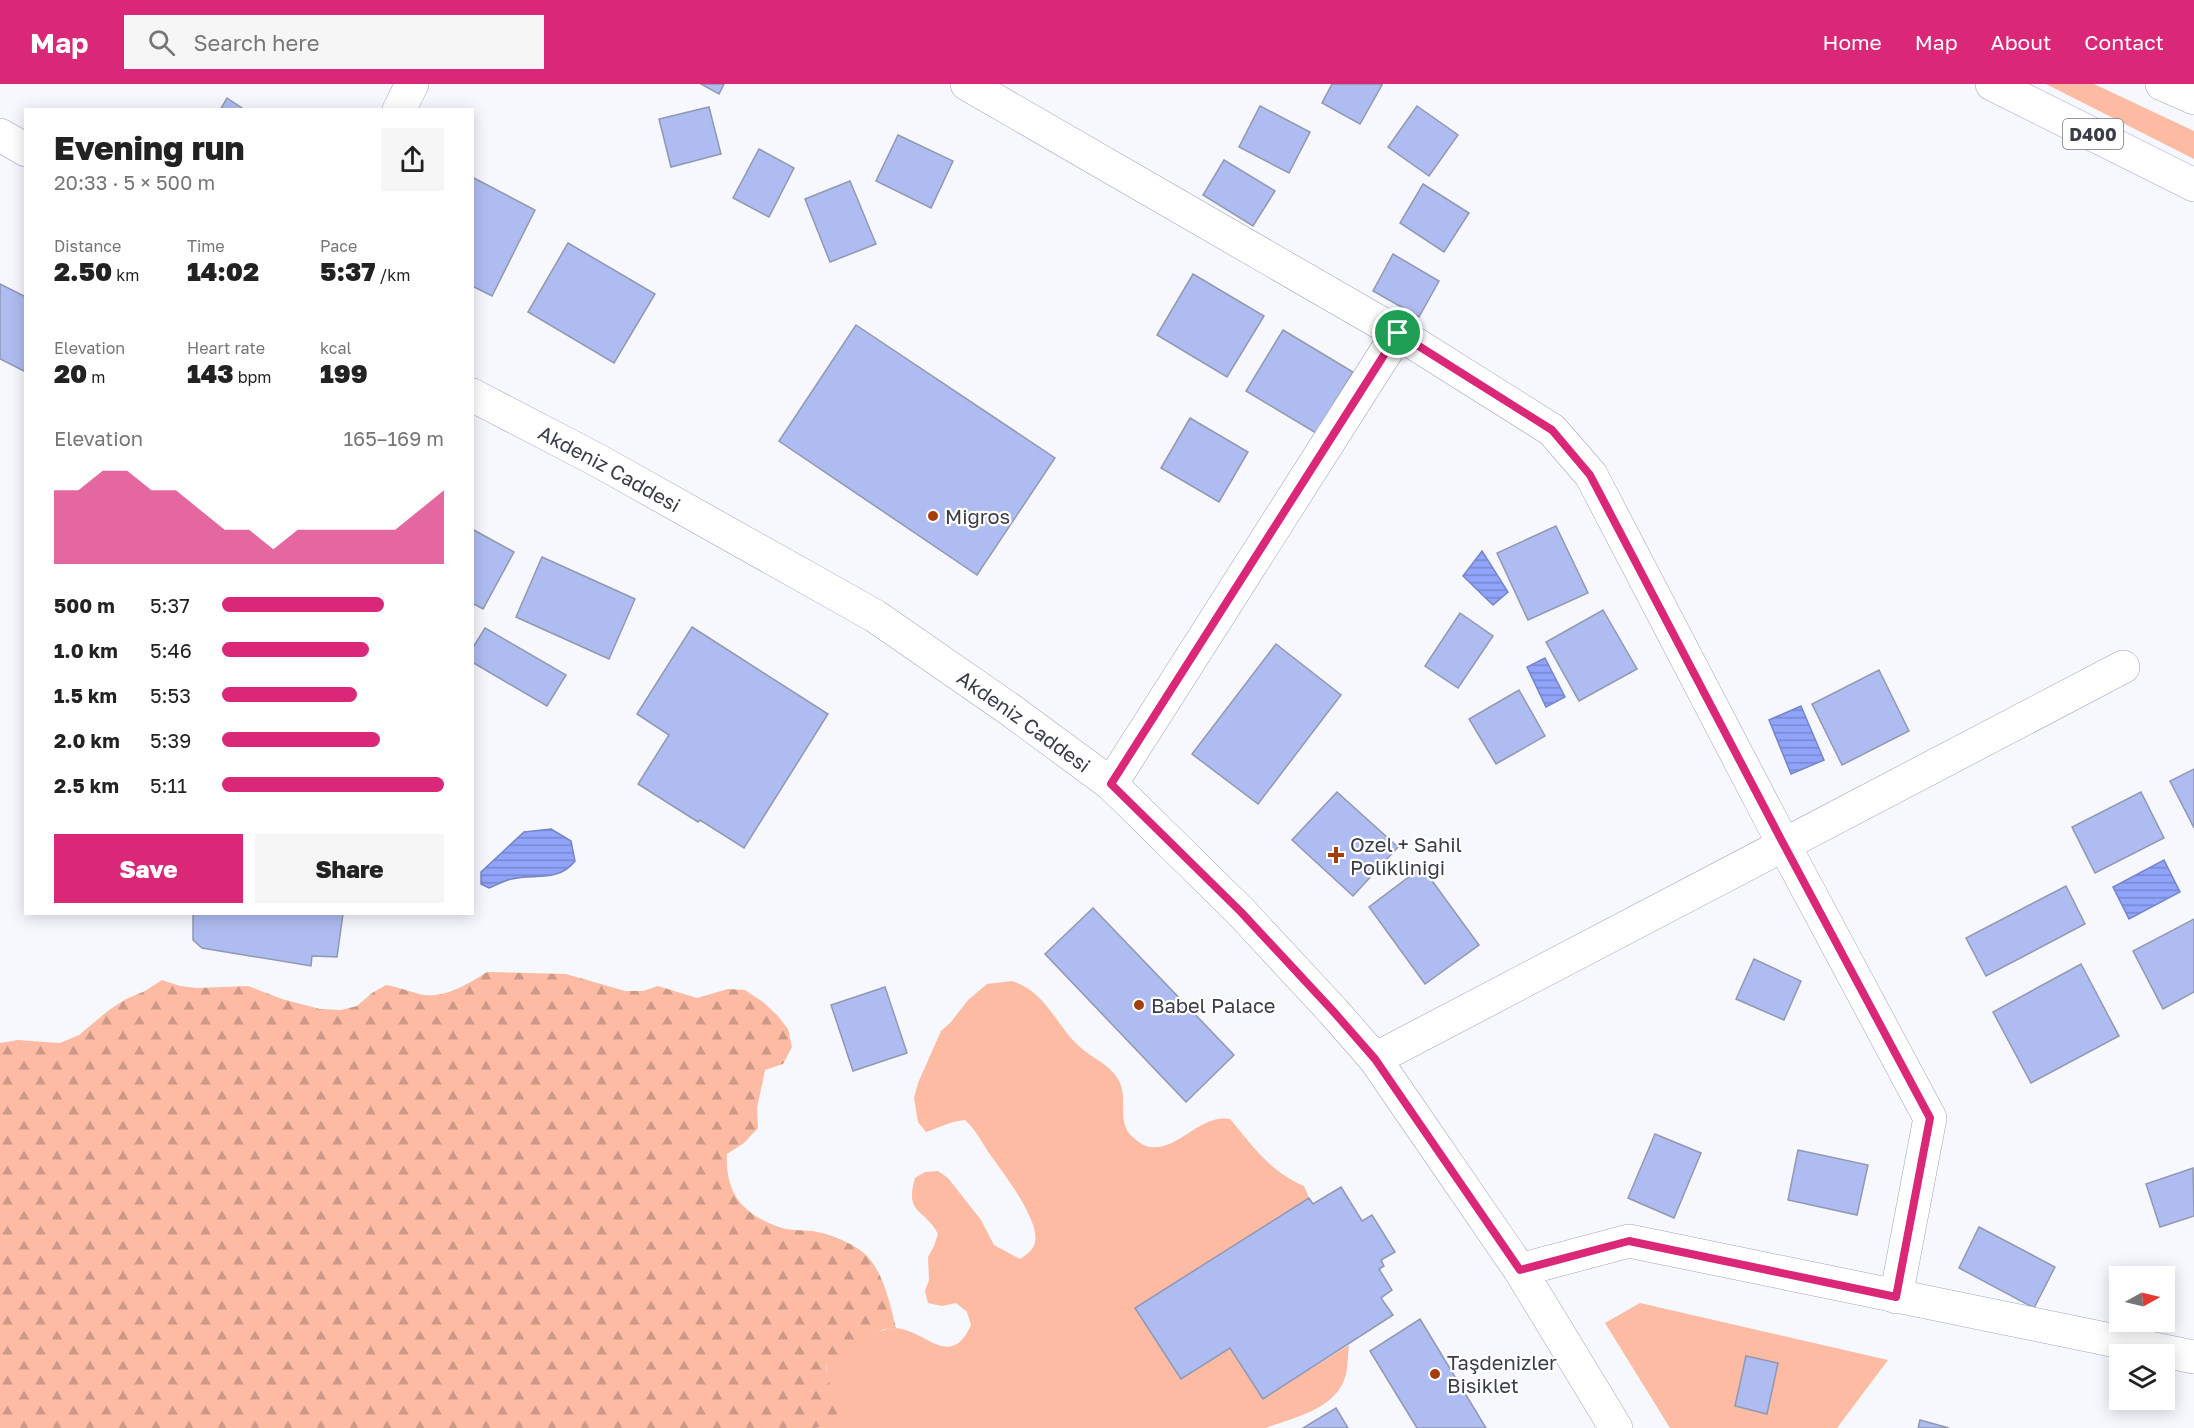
<!DOCTYPE html>
<meta charset="utf-8">
<style>
:root{--surface:#fff;--page:#f6f6f6;--text:#222;--muted:#767676;--accent:#db2777}
body{margin:0;font-family:"Golos Text",sans-serif;background:var(--page);color:var(--text);height:100vh;display:flex;flex-direction:column;font-size:22px;white-space:nowrap}
*{box-sizing:border-box;margin:0}
p{font-size:20px;color:var(--muted)}
.icon{flex:none;width:33px;height:33px;fill:none;stroke:currentColor;stroke-width:2;stroke-linecap:round;stroke-linejoin:round}
.map{position:relative;flex:1;overflow:hidden}
.side{position:absolute;left:24px;top:24px;width:450px;height:807px;display:flex;flex-direction:column;background:var(--surface);border-radius:0px;box-shadow:0 3px 15px #0003}
.side>*{flex:none}
.needle{width:39px;rotate:82deg}
.buttons{position:absolute;left:2109px;top:1182px;display:grid;gap:12px}
.buttons a{display:grid;place-items:center;width:66px;height:66px;border-radius:0px;background:var(--surface);box-shadow:0 3px 15px #0003;font-size:30px}
.pin{position:absolute;display:grid;place-items:center;width:51px;height:51px;color:#fff;margin:-26px;border:3px solid #fff;border-radius:50%;box-shadow:0 2px 6px #0007}
.round{display:grid;place-items:center;flex:none;width:63px;height:63px;border-radius:0px;background:var(--page)}
.head{display:flex;align-items:center;justify-content:space-between;height:102px;padding:0 30px}
h1{font-size:33px;font-weight:800;line-height:45px}
.stats{display:grid;grid-template-columns:repeat(3,1fr);gap:9px;height:102px;padding:6px 30px}
.stats div{display:grid;align-content:center}
.stats b{font-size:26px;font-weight:800}
.stats small{font-size:16px;font-weight:400}
.stats p{font-size:16px}
.chart{height:168px;padding:12px 30px}
.chart p{display:flex;justify-content:space-between}
.chart svg{width:100%;height:108px;margin-top:6px;fill:var(--accent);opacity:.7}
.action{display:flex;gap:12px;margin-top:auto;padding:12px 30px}
.action a{flex:1;height:69px;border-radius:0px;background:var(--accent);color:#fff;font-size:24px;font-weight:800;line-height:69px;text-align:center}
.action a+a{background:var(--page);color:var(--text)}
ul{padding:0 30px;list-style:none;font-size:20px}
li{display:grid;grid-template-columns:96px 72px 1fr;align-items:center;height:45px}
li i{height:15px;border-radius:8px;background:var(--accent)}
header{display:flex;align-items:center;gap:36px;box-sizing:border-box;height:84px;padding:0 30px;background:var(--accent);color:#fff}
header strong{font-size:28px}
nav{display:flex;gap:33px;margin-inline-start:auto;font-size:21px}
.search{width:420px;height:54px;background:var(--page);display:flex;align-items:center;gap:15px;box-sizing:border-box;padding:0 21px;border-radius:0px;color:var(--muted);font-size:22px}
.map>svg:first-child{display:block}
.green{fill:#fcbba2}
.forest{fill:url(#forest-firs)}
.water{fill:url(#water-rules);stroke:#7685c5;stroke-width:1.5}
.building{fill:#aebcf1;stroke:#9198b1;stroke-width:1.5}
.lines{fill:none;stroke-linecap:round;stroke-linejoin:round}
.minor-casing{stroke:#9fa6c0;stroke-width:34}
.major-casing{stroke:#9fa6c0;stroke-width:34}
.highway-casing{stroke:#9fa6c0;stroke-width:34}
.minor{stroke:#fff;stroke-width:33}
.major{stroke:#fff;stroke-width:33}
.highway{stroke:#fff;stroke-width:33}
.route-casing{stroke:#fff;stroke-width:12}
.route{stroke:#db2777;stroke-width:8}
.poi-dot{fill:#a43f0d;stroke:#fff;stroke-width:2}
.labels{text-anchor:middle;dominant-baseline:central;stroke-width:4.5;stroke-linejoin:round;paint-order:stroke}
.shield{fill:#fff;stroke:#75777e;stroke-width:1.5}
.shield-label{font-size:18px;font-weight:bold;fill:#3a3d47}
.street-label{font-size:20px;fill:#3a3d47;stroke:#fff}
.poi-label{font-size:20px;fill:#3a3d47;stroke:#fff;text-anchor:start}
</style>
<header>
<strong>Map</strong>
<div class="search"><svg class="icon" aria-label="search" viewBox="0 0 24 24"><circle cx="10" cy="10" r="6"/><path d="M15 15l6 6"/></svg>Search here</div>
<nav><a>Home</a><a>Map</a><a>About</a><a>Contact</a></nav>
</header>
<div class="map">
<svg width="2194" height="1344" viewBox="0 0 2194 1344">
<defs>
<pattern id="forest-firs" width="22" height="20" patternUnits="userSpaceOnUse" patternTransform="scale(1.5)"><rect width="22" height="20" fill="#fcbba2"/><path d="M5 1l3.5 6h-7zM16 11l3.5 6h-7z" fill="#cd9986"/></pattern>
<pattern id="water-rules" width="6" height="5" patternUnits="userSpaceOnUse" patternTransform="scale(1.5)"><rect width="6" height="5" fill="#90a4fb"/><path d="M0 2.5h6" fill="none" stroke="#7787cd"/></pattern>
</defs>
<rect width="100%" height="100%" fill="#f6f8fd"/>
<g class="green">
<polygon points="2046,0 2094,0 2194,47 2194,75"/>
<path d="M 1012,897 C 1047,908 1055,941 1080,963 C 1093,975 1112,981 1120,999 C 1128,1018 1116,1041 1134,1054 C 1138,1058 1144,1062 1150,1063 C 1179,1067 1199,1030 1230,1035 C 1254,1063 1268,1086 1304,1102 L 1309,1114 L 1136,1224 L 1181,1295 L 1230,1264 L 1263,1315 L 1349,1261 C 1348,1270 1348,1281 1346,1290 C 1338,1325 1294,1333 1266,1344 L 815,1344 L 821,1342 L 827,1279 C 840,1270 877,1245 892,1244 C 923,1242 950,1289 971,1241 L 967,1228 L 956,1219 L 942,1222 L 928,1219 L 925,1207 L 929,1196 L 928,1173 L 934,1162 L 938,1150 C 925,1124 904,1131 915,1094 L 925,1088 L 938,1087 L 948,1094 L 981,1136 L 994,1161 L 1020,1175 C 1027,1170 1033,1167 1035,1158 C 1040,1136 1002,1087 989,1069 C 981,1057 976,1046 965,1036 C 950,1037 939,1044 926,1048 L 918,1038 L 914,1014 L 918,999 L 941,947 L 951,938 L 968,916 L 987,900 Z"/>
<polygon points="1640,1219 1888,1276 1837,1344 1670,1344 1605,1239"/>
</g>
<path class="forest" d="M 487,888 L 566,890 L 625,907 L 643,907 L 658,902 L 697,914 L 728,905 L 745,906 L 763,918 L 777,931 L 788,945 L 792,963 L 783,980 L 765,986 L 757,1024 L 758,1044 L 744,1059 L 727,1070 C 725,1107 741,1129 776,1142 C 788,1147 801,1146 813,1147 C 830,1150 854,1159 867,1172 C 884,1190 890,1220 896,1244 L 884,1245 L 827,1279 C 823,1296 831,1298 836,1313 C 838,1321 837,1330 836,1338 L 815,1344 L 0,1344 L 0,959 L 18,956 L 60,959 L 79,951 L 109,926 L 126,915 L 145,907 L 162,896 L 180,902 L 197,904 L 248,902 L 282,915 L 320,925 L 341,926 L 357,922 L 372,909 L 386,901 C 398,903 408,907 419,910 C 443,916 468,900 487,888 Z"/>
<g class="water">
<polygon points="1482,467 1508,508 1493,521 1463,492"/>
<polygon points="1545,574 1565,613 1546,623 1527,583"/>
<polygon points="1801,622 1824,676 1791,690 1769,636"/>
<path d="M 551,745 L 571,757 L 575,777 C 559,798 535,790 512,795 C 504,796 497,801 489,804 L 481,800 L 481,788 L 524,748 Z"/>
<polygon points="2164,776 2180,808 2129,835 2113,803"/>
</g>
<g class="building">
<polygon points="701,0 724,0 719,10"/>
<polygon points="1332,0 1379,0 1382,1 1360,40 1322,19"/>
<polygon points="227,14 245,26 220,26"/>
<polygon points="1260,22 1310,48 1289,89 1239,63"/>
<polygon points="1417,22 1458,51 1429,92 1388,63"/>
<polygon points="709,23 721,70 671,83 659,35"/>
<polygon points="898,51 953,77 931,124 876,97"/>
<polygon points="759,65 794,84 769,133 733,114"/>
<polygon points="1224,76 1275,107 1253,142 1203,111"/>
<polygon points="472,93 535,126 492,212 472,202"/>
<polygon points="850,97 876,160 830,178 805,115"/>
<polygon points="1423,100 1469,129 1444,168 1400,139"/>
<polygon points="568,159 655,210 614,279 528,228"/>
<polygon points="1393,170 1439,197 1419,233 1373,207"/>
<polygon points="1193,190 1264,232 1227,293 1157,251"/>
<polygon points="0,200 26,213 26,288 0,275"/>
<polygon points="856,241 1055,374 977,491 779,357"/>
<polygon points="1283,246 1353,288 1316,349 1246,307"/>
<polygon points="1190,334 1248,368 1219,418 1161,384"/>
<polygon points="1556,442 1588,509 1528,536 1497,469"/>
<polygon points="472,445 514,468 483,525 472,519"/>
<polygon points="542,473 635,515 609,575 516,533"/>
<polygon points="1603,526 1637,585 1579,617 1546,558"/>
<polygon points="1460,529 1493,552 1458,604 1425,582"/>
<polygon points="692,543 828,630 744,764 700,736 698,738 638,700 669,651 637,630"/>
<polygon points="485,544 566,591 547,622 472,578 472,565"/>
<polygon points="1276,560 1341,611 1258,720 1192,670"/>
<polygon points="1879,586 1909,647 1842,681 1812,620"/>
<polygon points="1519,606 1545,652 1496,680 1469,635"/>
<polygon points="2194,685 2194,744 2170,697"/>
<polygon points="1337,708 1398,763 1353,812 1292,756"/>
<polygon points="2141,708 2164,754 2095,789 2072,743"/>
<polygon points="1422,783 1479,861 1425,900 1369,823"/>
<polygon points="2066,802 2085,840 1986,892 1966,854"/>
<polygon points="1093,824 1234,971 1186,1018 1045,870"/>
<polygon points="193,830 343,830 337,873 312,872 311,882 202,864 193,856"/>
<polygon points="2194,835 2194,908 2163,925 2133,867"/>
<polygon points="1754,875 1801,897 1784,936 1736,915"/>
<polygon points="2081,880 2119,952 2031,999 1993,928"/>
<polygon points="885,903 907,969 853,987 831,921"/>
<polygon points="1655,1050 1701,1069 1674,1134 1628,1114"/>
<polygon points="1798,1066 1868,1081 1857,1131 1788,1116"/>
<polygon points="2193,1084 2194,1132 2160,1143 2146,1100"/>
<polygon points="1341,1103 1362,1137 1372,1131 1395,1168 1381,1176 1384,1182 1379,1185 1392,1206 1381,1214 1393,1231 1263,1315 1230,1264 1181,1295 1135,1224 1309,1114 1313,1120"/>
<polygon points="1979,1143 2055,1183 2034,1224 1959,1184"/>
<polygon points="1420,1235 1486,1344 1417,1344 1370,1267"/>
<polygon points="1746,1272 1778,1279 1767,1330 1735,1322"/>
<polygon points="1336,1324 1348,1344 1303,1344"/>
<polygon points="1920,1336 1949,1344 1918,1344"/>
</g>
<g class="lines">
<g class="minor-casing">
<g id="minor">
<polyline points="967,0 1398,249 1552,346 1591,391 1784,761 1930,1034 1896,1213"/>
<polyline points="399,26 412,0"/>
<polyline points="1111,700 1398,249"/>
<polyline points="1375,975 2123,583"/>
<polyline points="1520,1186 1629,1157 2194,1273"/>
</g>
</g>
<g class="major-casing">
<g id="major">
<polyline points="0,51 26,66"/>
<path id="s1" d="M 472,311 L 599,377 L 875,532 L 1012,627 L 1111,700 L 1241,828 L 1333,927 L 1375,975 L 1520,1186 L 1616,1344"/>
</g>
</g>
<g class="highway-casing">
<g id="highway">
<polyline points="1992,0 2194,101"/>
<polyline points="2162,0 2194,14"/>
</g>
</g>
<use href="#minor" class="minor"/>
<use href="#major" class="major"/>
<use href="#highway" class="highway"/>
</g>
<g class="lines">
<g class="route-casing">
<polygon id="route" points="1398,249 1552,346 1590,391 1784,761 1930,1034 1896,1213 1629,1157 1520,1186 1375,975 1333,927 1241,828 1111,700"/>
</g>
<use href="#route" class="route"/>
</g>
<g class="poi-dot">
<circle cx="933" cy="432" r="6"/>
<path d="M1333 762h6v6h6v6h-6v6h-6v-6h-6v-6h6z"/>
<circle cx="1139" cy="921" r="6"/>
<circle cx="1435" cy="1290" r="6"/>
</g>
<g class="labels">
<rect class="shield" x="2063" y="35" width="60" height="30" rx="4.5"/>
<g class="shield-label">
<text x="2093" y="50">D400</text>
</g>
<g class="street-label">
<text stroke="none"><textPath href="#s1" startOffset="156">Akdeniz Caddesi</textPath></text>
<text stroke="none"><textPath href="#s1" startOffset="642">Akdeniz Caddesi</textPath></text>
</g>
<g class="poi-label">
<text x="945" y="432">Migros</text>
<text x="1350" y="760">Ozel + Sahil<tspan x="1350" dy="23">Poliklinigi</tspan></text>
<text x="1151" y="921">Babel Palace</text>
<text x="1447" y="1278">Taşdenizler<tspan x="1447" dy="23">Bisiklet</tspan></text>
</g>
</g>
</svg>
<div class="buttons">
<a><svg class="needle" viewBox="-14 -14 28 28"><path d="M0-13l5 13h-10z" fill="#e53935"/><path d="M0 13l5-13h-10z" fill="#767676"/></svg></a>
<a><svg class="icon" aria-label="layers" viewBox="0 0 24 24"><path d="M12 4l9 5-9 5-9-5zM3 14l9 5 9-5"/></svg></a>
</div>
<div class="pin" style="left:1398px;top:249px;background:#1e9e55"><svg class="icon" aria-label="arrive" viewBox="0 0 24 24"><path d="M6 21V4h12l-3 4 3 4H6"/></svg></div>
<section class="side">
<div class="head"><div><h1>Evening run</h1><p>20:33 · 5 × 500 m</p></div><a class="round"><svg class="icon" aria-label="share" viewBox="0 0 24 24"><path d="M12 15V3M7 8l5-5 5 5M5 13v7h14v-7"/></svg></a></div>
<div class="stats">
<div><p>Distance</p><b>2.50<small> km</small></b></div>
<div><p>Time</p><b>14:02</b></div>
<div><p>Pace</p><b>5:37<small> /km</small></b></div>
</div>
<div class="stats">
<div><p>Elevation</p><b>20<small> m</small></b></div>
<div><p>Heart rate</p><b>143<small> bpm</small></b></div>
<div><p>kcal</p><b>199</b></div>
</div>
<div class="chart"><p><span>Elevation</span>165–169 m</p>
<svg viewBox="0 0 160 44" preserveAspectRatio="none"><path d="M0 44V14L10 14L20 6L30 6L40 14L50 14L60 22L70 30L80 30L90 38L100 30L110 30L120 30L130 30L140 30L150 22L160 14V44z"/></svg>
</div>
<ul>
<li><b>500 m</b>5:37<i style="width:73%"></i></li>
<li><b>1.0 km</b>5:46<i style="width:66%"></i></li>
<li><b>1.5 km</b>5:53<i style="width:61%"></i></li>
<li><b>2.0 km</b>5:39<i style="width:71%"></i></li>
<li><b>2.5 km</b>5:11<i style="width:100%"></i></li>
</ul>
<div class="action"><a>Save</a><a>Share</a></div>
</section>
</div>
